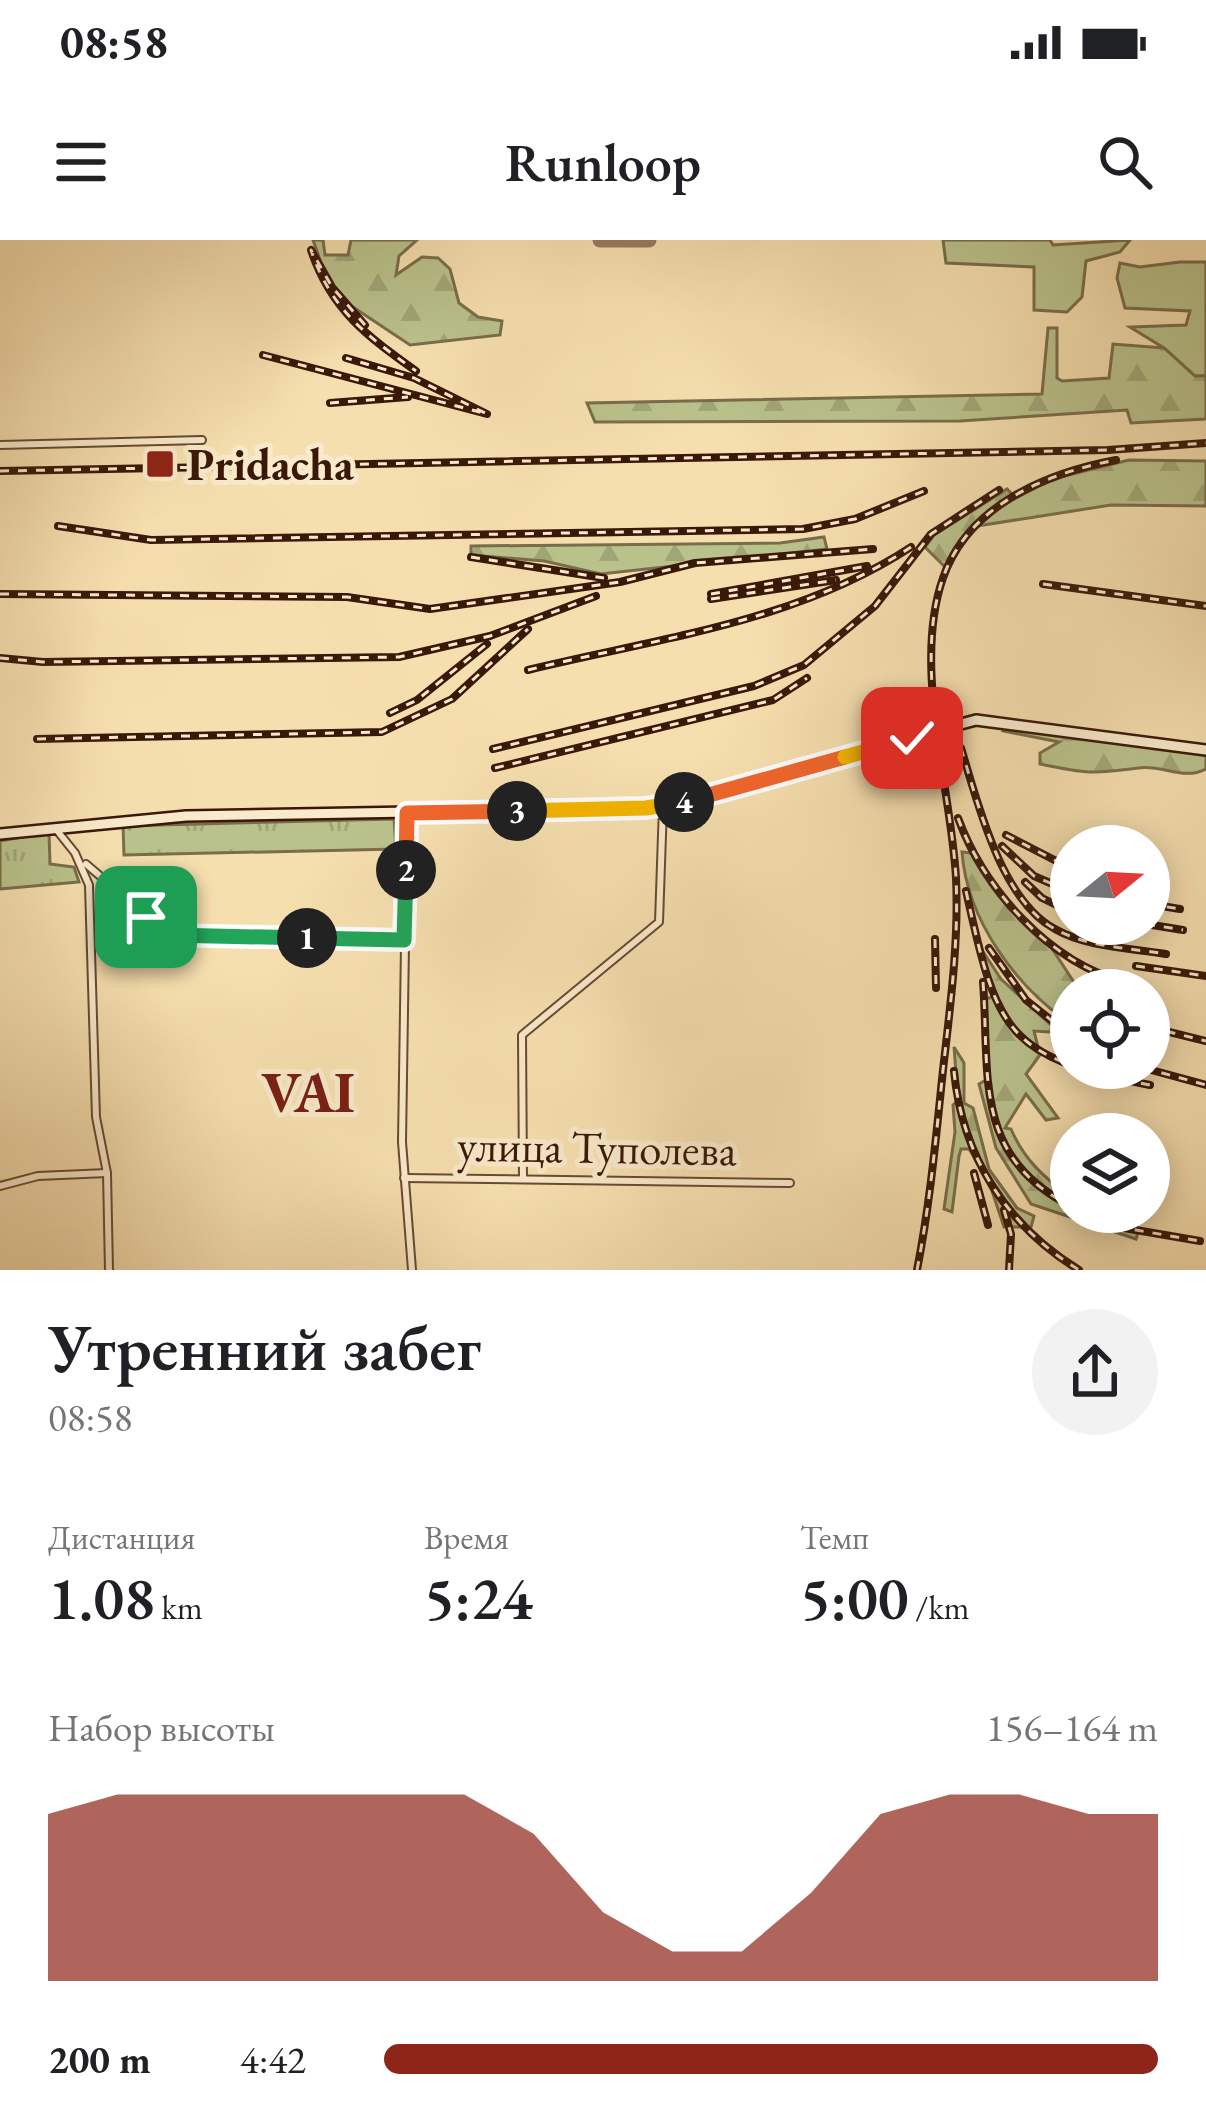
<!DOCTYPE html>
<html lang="ru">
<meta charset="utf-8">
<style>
:root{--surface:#fff;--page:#f2f2f2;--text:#202124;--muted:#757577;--accent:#8f2418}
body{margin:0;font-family:"EB Garamond",serif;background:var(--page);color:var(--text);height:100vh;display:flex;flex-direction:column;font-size:45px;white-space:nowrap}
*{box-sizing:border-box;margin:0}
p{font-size:39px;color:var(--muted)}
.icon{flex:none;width:66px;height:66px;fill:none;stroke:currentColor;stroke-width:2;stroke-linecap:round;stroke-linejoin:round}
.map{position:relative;height:1030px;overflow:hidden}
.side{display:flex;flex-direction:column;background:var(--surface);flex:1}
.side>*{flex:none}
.needle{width:78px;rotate:72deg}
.tools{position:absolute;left:1050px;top:585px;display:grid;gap:24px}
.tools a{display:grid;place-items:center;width:120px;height:120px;border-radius:50%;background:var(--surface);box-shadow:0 6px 30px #0003;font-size:60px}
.pin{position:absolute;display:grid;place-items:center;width:102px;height:102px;color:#fff;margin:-51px;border-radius:24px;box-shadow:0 6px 18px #0006}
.km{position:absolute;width:60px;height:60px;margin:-30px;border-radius:50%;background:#222;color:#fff;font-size:33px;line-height:60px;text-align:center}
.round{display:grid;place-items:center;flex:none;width:126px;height:126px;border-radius:63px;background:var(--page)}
.summary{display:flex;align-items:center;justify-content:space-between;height:204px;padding:0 48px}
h1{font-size:66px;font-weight:600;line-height:90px}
.figures{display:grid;grid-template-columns:repeat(3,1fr);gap:18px;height:204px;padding:12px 48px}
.figures div{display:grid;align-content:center}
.figures b{font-size:60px;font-weight:600}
.figures small{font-size:33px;font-weight:400}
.figures p{font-size:33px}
.chart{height:336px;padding:24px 48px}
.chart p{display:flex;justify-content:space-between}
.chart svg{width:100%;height:216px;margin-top:12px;fill:var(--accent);opacity:.7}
ul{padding:0 48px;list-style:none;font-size:39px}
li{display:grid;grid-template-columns:192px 144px 1fr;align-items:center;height:90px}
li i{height:30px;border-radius:15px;background:var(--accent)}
.status{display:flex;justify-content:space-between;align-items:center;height:84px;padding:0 60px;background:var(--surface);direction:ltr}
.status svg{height:33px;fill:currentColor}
header{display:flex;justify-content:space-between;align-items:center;height:156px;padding:0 48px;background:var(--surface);font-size:54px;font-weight:600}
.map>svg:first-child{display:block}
.grass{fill:#bac28c;stroke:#7a6d4a;stroke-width:3}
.forest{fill:url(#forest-firs);stroke:#7a6d4a;stroke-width:3}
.park{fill:url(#park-tufts);stroke:#7a6d4a;stroke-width:3}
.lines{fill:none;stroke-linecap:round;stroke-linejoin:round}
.taxiway{stroke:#987c5c;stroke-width:15}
.street-casing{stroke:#684a32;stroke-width:10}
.secondary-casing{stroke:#391808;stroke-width:14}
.street{stroke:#f9eacb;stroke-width:6}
.secondary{stroke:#f9eacb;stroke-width:9}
.rail-casing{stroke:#391808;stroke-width:8}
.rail{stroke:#f9eacb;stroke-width:3;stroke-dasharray:9;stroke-linecap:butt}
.split-1-casing{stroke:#fff;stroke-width:24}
.split-2-casing{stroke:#fff;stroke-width:24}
.split-3-casing{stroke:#fff;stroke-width:24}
.split-4-casing{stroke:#fff;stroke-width:24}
.split-5-casing{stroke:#fff;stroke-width:24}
.split-6-casing{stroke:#fff;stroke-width:24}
.split-1{stroke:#22a559;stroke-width:15}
.split-2{stroke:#22a559;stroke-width:15}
.split-3{stroke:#f0652b;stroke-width:15}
.split-4{stroke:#f5b400;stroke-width:15}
.split-5{stroke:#f0652b;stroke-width:15}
.split-6{stroke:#f5b400;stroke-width:15}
.poi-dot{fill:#8f2418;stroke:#f9eacb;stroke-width:4.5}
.labels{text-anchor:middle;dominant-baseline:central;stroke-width:10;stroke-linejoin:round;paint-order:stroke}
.poi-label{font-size:45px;font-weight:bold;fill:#391808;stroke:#f9eacb;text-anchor:start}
.street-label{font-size:45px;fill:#391808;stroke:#f9eacb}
.district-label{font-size:57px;font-weight:bold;fill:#7a1f14;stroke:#f9eacb}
</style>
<div class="status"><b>08:58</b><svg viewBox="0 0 49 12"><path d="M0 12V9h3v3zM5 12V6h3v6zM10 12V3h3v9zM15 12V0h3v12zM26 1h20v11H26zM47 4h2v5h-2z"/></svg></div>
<header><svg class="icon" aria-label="menu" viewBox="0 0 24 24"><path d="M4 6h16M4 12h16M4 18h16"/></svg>Runloop<svg class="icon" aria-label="search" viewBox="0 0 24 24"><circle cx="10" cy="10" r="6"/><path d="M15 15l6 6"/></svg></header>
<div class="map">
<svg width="1206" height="1030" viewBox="0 0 1206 1030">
<defs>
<pattern id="forest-firs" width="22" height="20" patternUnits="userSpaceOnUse" patternTransform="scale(3)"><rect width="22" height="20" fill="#bac28c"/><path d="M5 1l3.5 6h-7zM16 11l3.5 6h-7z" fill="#a1a677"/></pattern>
<pattern id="park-tufts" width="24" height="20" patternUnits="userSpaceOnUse" patternTransform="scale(3)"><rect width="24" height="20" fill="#bac28c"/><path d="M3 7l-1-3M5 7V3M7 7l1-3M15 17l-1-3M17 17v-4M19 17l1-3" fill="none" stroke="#a1a677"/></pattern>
</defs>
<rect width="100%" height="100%" fill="#f6dfaf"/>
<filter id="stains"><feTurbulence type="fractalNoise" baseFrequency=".00167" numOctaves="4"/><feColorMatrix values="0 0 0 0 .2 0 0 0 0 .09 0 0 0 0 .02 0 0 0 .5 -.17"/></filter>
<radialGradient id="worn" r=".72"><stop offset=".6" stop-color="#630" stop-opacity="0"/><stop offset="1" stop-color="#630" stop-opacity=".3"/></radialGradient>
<g class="grass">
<polygon points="943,0 1050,0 1053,5 1130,0 1120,12 1086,21 1082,57 1067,72 1034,70 1034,27 946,23"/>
<polygon points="1180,22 1206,22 1206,136 1195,136 1164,108 1130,87 1186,85 1190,71 1125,68 1117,38 1120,23 1140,27"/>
</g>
<g class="forest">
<polygon points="313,0 323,0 325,15 348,15 351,0 417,0 399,16 396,35 422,17 438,18 450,29 459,63 478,77 502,81 500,95 410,105 332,53"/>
<polygon points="1048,88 1057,88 1057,138 1062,141 1109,138 1113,104 1164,108 1195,136 1206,136 1206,179 1131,183 1127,170 960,181 595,182 587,163 1042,154"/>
<polygon points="1129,220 1206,221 1206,266 1111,265 971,287 945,327 925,307 934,295 1007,249 1016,258 1052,239"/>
<polygon points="824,297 827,309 601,334 544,321 471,315 471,306 780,303"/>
<path d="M 1005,487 L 1206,515 L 1206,529 C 1182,541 1163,524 1138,528 C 1092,534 1088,534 1040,524 L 1040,513 L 1059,502 L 1003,491 Z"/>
<path d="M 962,612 L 971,613 L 1008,667 L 1051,707 L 1079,750 L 1071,750 L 1071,784 C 1016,747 967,680 962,612 Z"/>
<polygon points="315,674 321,691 390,693 399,709 274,707 275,690 302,691"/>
<path d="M 980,707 L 1001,739 L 1052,786 L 1050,792 L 1034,791 L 1040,815 L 1026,834 L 1058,878 L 1046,880 L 1026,854 L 1005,888 L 1011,889 C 1024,920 1045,938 1071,958 L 1071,972 L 1124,979 L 1139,989 L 1136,999 L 1031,964 L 996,908 L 979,844 L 986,840 L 986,759 L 994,756 Z"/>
<polygon points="954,807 964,823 964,863 973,868 989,929 1017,968 1034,976 1031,987 1004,987 988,939 969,909 961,909 959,916 952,972 944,969 955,892 953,865 958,860"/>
</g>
<g class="park">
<polygon points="394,579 396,609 124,615 123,586"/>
<polygon points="49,592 50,624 74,627 79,642 0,649 0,601"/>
</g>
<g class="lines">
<polyline class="taxiway" points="600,0 649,0"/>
<g class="street-casing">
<g id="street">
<polyline points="0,205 202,200"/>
<polyline points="407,573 402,902 412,1030"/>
<polyline points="55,588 75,613 89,645 96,877 107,933 109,1030"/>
<polyline points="86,624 169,695 404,700"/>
<polyline points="404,938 790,943"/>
<polyline points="523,939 522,795 659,682 663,566"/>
<polyline points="0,946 38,936 107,933"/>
</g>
</g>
<g class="secondary-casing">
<polyline id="secondary" points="0,594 186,576 646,568 976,480 1206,510"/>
</g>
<use href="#street" class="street"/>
<use href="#secondary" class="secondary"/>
<g class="rail-casing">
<g id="rail">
<path d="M 365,85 L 332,47 L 311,10 C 331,70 367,96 416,131"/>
<polyline points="263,115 487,174 414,138 346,118"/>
<polyline points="330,163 408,157"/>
<polyline points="0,231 1108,210 1206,203"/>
<polyline points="58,286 151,300 803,289 855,279 924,251"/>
<polyline points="471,317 604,338"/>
<polyline points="1043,344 1206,366"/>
<polyline points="0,354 347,357 430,369 620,342 695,323 873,309"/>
<polyline points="711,354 867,326"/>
<polyline points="711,359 836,340"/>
<polyline points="0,418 43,422 399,417 490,396 596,356"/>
<path d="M 528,430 C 659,398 797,382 911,307"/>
<polyline points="390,473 417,460 487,404"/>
<polyline points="37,499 382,492 452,459 528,389"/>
<path d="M 961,508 C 978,564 1001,660 1055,689 C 1086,707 1130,708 1166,714"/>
<polyline points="493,509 754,446 804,425 875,366 931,294 999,250"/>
<polyline points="495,528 773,460 807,438"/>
<path d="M 958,578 C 984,649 1049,722 1124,742"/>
<polyline points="1006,595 1070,628"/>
<polyline points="1002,606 1034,636 1071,652"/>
<polyline points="1025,642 1042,658 1071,672"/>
<path d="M 966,651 C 997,792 1005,817 1150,845"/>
<polyline points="1149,664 1180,669"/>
<polyline points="1146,684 1183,690"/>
<polyline points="935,699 936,748"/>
<polyline points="989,708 1026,760 1071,796"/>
<polyline points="1136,726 1206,736"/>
<path d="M 983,742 C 990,833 972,917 1071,966"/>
<polyline points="1149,787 1206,801"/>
<polyline points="1144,828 1206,845"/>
<path d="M 954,831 C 962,916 1006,985 1079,1030"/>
<polyline points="974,933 988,985"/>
<polyline points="1004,970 1011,994 1009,1030"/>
<polyline points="1084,972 1124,988 1200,1001"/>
<path d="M 917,1030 C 930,964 936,897 943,830 C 950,768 959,701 956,638 C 951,547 912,426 943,338 C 968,265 1047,233 1116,220"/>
</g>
</g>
<use href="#rail" class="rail"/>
</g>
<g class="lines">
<g class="split-1-casing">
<polyline id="split-1" points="146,677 169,695 307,698"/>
</g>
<g class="split-2-casing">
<polyline id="split-2" points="307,698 404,700 406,630"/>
</g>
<g class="split-3-casing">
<polyline id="split-3" points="406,630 407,573 517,571"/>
</g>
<g class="split-4-casing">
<polyline id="split-4" points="517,571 646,568 684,562"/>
</g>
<g class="split-5-casing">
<polyline id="split-5" points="684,562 845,517"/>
</g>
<g class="split-6-casing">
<polyline id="split-6" points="845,517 912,498"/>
</g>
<use href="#split-1" class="split-1"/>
<use href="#split-2" class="split-2"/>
<use href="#split-3" class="split-3"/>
<use href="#split-4" class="split-4"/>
<use href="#split-5" class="split-5"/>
<use href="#split-6" class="split-6"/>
</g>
<rect class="poi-dot" x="145" y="209" width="30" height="30" rx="6"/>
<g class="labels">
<g class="poi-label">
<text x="187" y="224">Pridacha</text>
</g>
<g class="street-label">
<text transform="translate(597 907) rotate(1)">улица Туполева</text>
</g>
<g class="district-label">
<text x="308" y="852">VAI</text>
</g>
</g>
<rect width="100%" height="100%" filter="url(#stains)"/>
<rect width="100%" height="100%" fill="url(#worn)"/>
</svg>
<div class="tools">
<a><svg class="needle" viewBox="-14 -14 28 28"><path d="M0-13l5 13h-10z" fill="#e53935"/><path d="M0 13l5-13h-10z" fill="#757577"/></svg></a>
<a><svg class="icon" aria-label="locate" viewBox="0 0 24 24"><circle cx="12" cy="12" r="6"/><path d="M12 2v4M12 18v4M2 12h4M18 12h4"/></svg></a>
<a><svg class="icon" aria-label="layers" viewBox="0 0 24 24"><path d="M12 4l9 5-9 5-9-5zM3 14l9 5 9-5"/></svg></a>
</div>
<div class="pin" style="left:146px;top:677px;background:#1e9e55"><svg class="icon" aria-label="arrive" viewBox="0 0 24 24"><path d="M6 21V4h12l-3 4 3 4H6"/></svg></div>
<div class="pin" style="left:912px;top:498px;background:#d93025"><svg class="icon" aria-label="check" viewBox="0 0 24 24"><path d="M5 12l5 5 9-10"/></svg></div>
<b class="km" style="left:307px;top:698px">1</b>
<b class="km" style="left:406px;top:630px">2</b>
<b class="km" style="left:517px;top:571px">3</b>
<b class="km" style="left:684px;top:562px">4</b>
</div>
<section class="side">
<div class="summary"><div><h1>Утренний забег</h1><p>08:58</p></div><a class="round"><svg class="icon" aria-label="share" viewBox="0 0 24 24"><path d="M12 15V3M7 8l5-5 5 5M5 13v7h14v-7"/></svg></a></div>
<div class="figures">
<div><p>Дистанция</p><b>1.08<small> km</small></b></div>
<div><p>Время</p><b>5:24</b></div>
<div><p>Темп</p><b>5:00<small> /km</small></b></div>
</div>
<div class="chart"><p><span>Набор высоты</span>156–164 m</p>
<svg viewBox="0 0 160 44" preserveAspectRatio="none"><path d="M0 44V10L10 6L20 6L30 6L40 6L50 6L60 6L70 14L80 30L90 38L100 38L110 26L120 10L130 6L140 6L150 10L160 10V44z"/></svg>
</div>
<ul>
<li><b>200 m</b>4:42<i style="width:100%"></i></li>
</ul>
</section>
